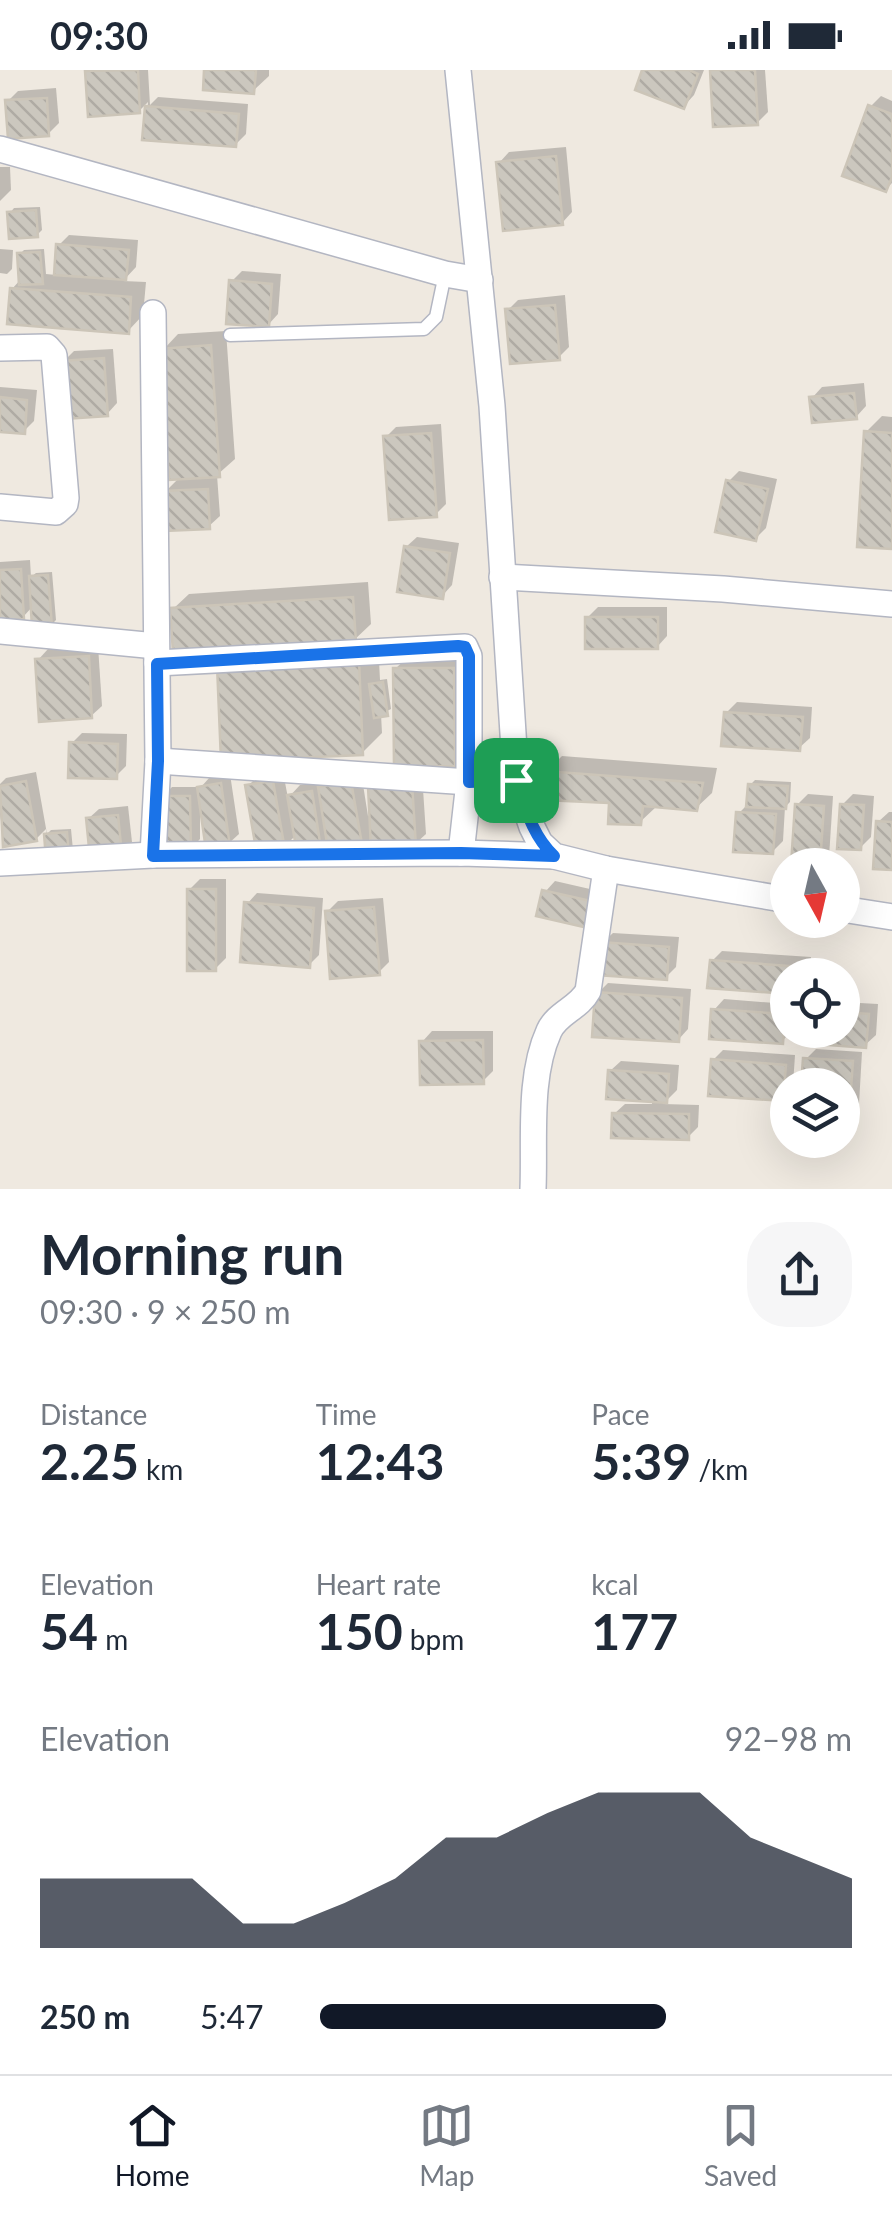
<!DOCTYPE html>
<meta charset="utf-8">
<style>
:root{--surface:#fff;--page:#f6f6f7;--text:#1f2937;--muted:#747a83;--line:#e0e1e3;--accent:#111827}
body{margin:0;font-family:Lato,sans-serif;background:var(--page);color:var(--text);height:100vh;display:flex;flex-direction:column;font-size:38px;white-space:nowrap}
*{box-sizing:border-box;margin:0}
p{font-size:32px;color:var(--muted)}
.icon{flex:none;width:55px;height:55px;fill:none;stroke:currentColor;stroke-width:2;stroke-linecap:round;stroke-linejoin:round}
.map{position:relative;height:1119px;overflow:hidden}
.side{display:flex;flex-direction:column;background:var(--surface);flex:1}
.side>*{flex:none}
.needle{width:65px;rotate:172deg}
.fabs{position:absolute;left:770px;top:778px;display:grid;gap:20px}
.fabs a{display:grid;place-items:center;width:90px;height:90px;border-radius:50%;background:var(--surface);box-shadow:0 10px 40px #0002;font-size:50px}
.pin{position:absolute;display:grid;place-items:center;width:85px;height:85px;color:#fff;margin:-42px;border-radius:20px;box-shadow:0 5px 15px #0006}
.round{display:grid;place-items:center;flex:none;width:105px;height:105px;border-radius:40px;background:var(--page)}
.summary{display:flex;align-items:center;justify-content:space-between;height:170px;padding:0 40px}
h1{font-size:55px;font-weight:700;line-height:75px}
.stats{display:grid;grid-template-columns:repeat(3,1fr);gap:15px;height:170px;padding:10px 40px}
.stats div{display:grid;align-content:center}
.stats b{font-size:50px;font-weight:700}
.stats small{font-size:28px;font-weight:400}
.stats p{font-size:28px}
.chart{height:280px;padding:20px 40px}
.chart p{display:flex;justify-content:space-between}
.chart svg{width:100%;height:180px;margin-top:10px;fill:var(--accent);opacity:.7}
ul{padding:0 40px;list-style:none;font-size:32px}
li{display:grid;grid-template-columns:160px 120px 1fr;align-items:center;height:75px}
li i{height:25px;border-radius:12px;background:var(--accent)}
.status{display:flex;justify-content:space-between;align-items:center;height:70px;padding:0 50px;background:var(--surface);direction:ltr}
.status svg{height:28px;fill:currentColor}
.dock{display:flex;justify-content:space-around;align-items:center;height:140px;border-top:2px solid var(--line);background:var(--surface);font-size:28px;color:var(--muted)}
.dock a{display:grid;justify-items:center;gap:5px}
.dock .current{color:var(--accent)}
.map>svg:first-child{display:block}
.shadow{fill:#0003}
.building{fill:url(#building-back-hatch);stroke:#ccc5b8;stroke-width:2.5}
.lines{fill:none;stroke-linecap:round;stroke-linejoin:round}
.service-casing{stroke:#b3b6c2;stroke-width:15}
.minor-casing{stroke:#b3b6c2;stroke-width:28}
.service{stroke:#fff;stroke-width:12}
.minor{stroke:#fff;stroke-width:25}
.route-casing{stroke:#fff;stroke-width:20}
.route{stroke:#1a73e8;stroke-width:12}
</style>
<div class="status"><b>09:30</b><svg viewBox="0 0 49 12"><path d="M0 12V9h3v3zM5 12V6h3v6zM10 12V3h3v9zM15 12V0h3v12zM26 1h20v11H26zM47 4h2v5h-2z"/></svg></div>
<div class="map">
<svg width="892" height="1119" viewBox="0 0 892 1119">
<defs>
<pattern id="building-back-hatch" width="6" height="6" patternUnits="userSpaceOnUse" patternTransform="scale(2.5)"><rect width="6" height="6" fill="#cbc7be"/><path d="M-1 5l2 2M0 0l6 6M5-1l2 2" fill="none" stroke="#afaba4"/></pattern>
</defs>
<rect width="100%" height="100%" fill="#efe9e0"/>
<g class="shadow">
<polygon points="90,0 148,0 150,35 158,27 248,34 246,64 235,75 145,68 148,32 139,41 88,2"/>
<polygon points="207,0 269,0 269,6 253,21"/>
<polygon points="645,0 704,0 694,25 684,36"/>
<polygon points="713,0 765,0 768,42 757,53"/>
<polygon points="56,18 59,53 48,64 8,31 18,21"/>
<polygon points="881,26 892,31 892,113 886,119 870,37"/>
<polygon points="566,77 572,142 562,153 499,93 509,82"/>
<polygon points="0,97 10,97 11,120 0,131"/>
<polygon points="40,137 42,160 37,165 10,143 14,138"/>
<polygon points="69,165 138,170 136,197 123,211 146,212 143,245 128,261 12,219 21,209 20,184 24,180 44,179 46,204 56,205 59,175"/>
<polygon points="0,179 13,180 12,199 7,204 0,203"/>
<polygon points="242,201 281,204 278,244 268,255 232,211"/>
<polygon points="565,225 569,277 559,287 508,240 518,230"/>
<polygon points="226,261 235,389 217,405 220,446 209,456 165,422 180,407 163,280 178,264"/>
<polygon points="113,279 117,333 107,344 63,292 74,281"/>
<polygon points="864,313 866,336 856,347 812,328 822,317"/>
<polygon points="0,317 37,320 34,351 24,361 0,359"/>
<polygon points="882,346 892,347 892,476 866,362"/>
<polygon points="441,354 446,434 436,444 386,367 396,357"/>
<polygon points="739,401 777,409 766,458 756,468 728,412"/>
<polygon points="417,467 459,473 452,515 442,526 406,477"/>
<polygon points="30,490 31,507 36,503 52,502 56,550 51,555 33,536 23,547 0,549 0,492"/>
<polygon points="368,512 371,554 352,572 378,571 380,610 387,609 391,639 381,644 382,663 362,683 220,596 173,539 189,524"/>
<polygon points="598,537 667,537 667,566 657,577 587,548"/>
<polygon points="98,576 102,636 91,646 38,590 48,579"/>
<polygon points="468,583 470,678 454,694 395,599 411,584"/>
<polygon points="737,632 812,637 810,668 799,678 726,643"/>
<polygon points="82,663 127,664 126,696 116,706 72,673"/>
<polygon points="562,686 717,698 712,723 696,738 656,737 640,752 612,731 546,702"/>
<polygon points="36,702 47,764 51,760 71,759 73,780 48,786 46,759 36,769 5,774 0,745 0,714 6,708"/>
<polygon points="283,702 288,728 300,715 321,712 322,716 331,707 361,702 368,746 422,704 426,764 415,774 373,766 362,778 329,768 320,776 296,765 284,777 248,716 258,706"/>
<polygon points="230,704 239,764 228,774 203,743 200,743 200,769 190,780 162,727 172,717 201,717 210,707"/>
<polygon points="755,710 791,712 790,732 785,737 783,771 772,782 739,743 749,733 750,715"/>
<polygon points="808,724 833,726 829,787 821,795 793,795 797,735"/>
<polygon points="853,724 874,726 871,767 860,778 842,735"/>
<polygon points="128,736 132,772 121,782 88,749 99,739"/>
<polygon points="889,742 892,742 892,798 878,752"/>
<polygon points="200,809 226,809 226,888 215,899 189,820"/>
<polygon points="555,811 603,822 598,845 545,822"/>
<polygon points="257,823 323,828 319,885 309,895 247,834"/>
<polygon points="383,828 389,892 379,902 327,842 338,831"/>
<polygon points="613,863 679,867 676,897 666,907 602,873"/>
<polygon points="722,881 811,887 810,905 788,905 712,891"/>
<polygon points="608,913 691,919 688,959 678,970 598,923"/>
<polygon points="724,929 788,934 788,960 792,961 782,971 714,940"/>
<polygon points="842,932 878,934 876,965 865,975 820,960 842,960"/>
<polygon points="432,961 493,961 493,1001 483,1011 422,972"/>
<polygon points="816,979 862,982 859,1034 848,1044 842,1015 804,1015 806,989"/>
<polygon points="723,980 795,985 793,1015 788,1015 788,1022 782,1028 713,990"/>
<polygon points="621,991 679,995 677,1020 663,1034 699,1035 698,1057 688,1067 614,1044 625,1034 652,1034 652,1030 610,1001"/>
</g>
<g class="building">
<polygon points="138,0 140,43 88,47 85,1"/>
<polygon points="204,0 256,0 254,24 203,20"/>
<polygon points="642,0 689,0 698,4 684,39 635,20"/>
<polygon points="710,0 755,0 758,55 713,57"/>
<polygon points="47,28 49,66 8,69 5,30"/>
<polygon points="868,35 892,44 892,107 886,122 842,106"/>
<polygon points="145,36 239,44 236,77 142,70"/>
<polygon points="556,86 563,155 503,161 496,92"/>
<polygon points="36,140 38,167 9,169 7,142"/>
<polygon points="56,174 129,180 126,210 54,205"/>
<polygon points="40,182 43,214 19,215 17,183"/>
<polygon points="229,210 272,214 269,257 226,254"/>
<polygon points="10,218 131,227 129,264 7,254"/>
<polygon points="555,235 560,290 510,294 505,239"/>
<polygon points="211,275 220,407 169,410 160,279"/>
<polygon points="104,288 108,346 65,349 61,291"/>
<polygon points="854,323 857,349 812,353 809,327"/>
<polygon points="0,327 27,330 25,364 0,362"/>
<polygon points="864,361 892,363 892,479 857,477"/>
<polygon points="431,363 437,447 389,450 383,366"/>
<polygon points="726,410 768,419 756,471 715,462"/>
<polygon points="208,419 210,459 165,461 162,421"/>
<polygon points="404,476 450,483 443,529 397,522"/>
<polygon points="21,499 24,549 0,551 0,500"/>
<polygon points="48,505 52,557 32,558 29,506"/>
<polygon points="353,527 356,572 173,583 170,538"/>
<rect x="585" y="547" width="73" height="32"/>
<polygon points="89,586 92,648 39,652 35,589"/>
<polygon points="359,590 363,685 221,691 217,595"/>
<polygon points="393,598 454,598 455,696 394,697"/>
<polygon points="383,612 388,646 374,648 369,614"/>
<polygon points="724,642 803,647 800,681 721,676"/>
<polygon points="69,672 118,674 117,709 68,708"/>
<polygon points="544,701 703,713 697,741 643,736 641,755 608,754 609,733 544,730"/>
<polygon points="26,711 37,771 3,777 0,716"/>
<polygon points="273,711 285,780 257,785 245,715"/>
<polygon points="351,711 363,780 329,786 318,717"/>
<polygon points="221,713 230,777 206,780 197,717"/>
<polygon points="412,713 416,777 371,780 368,716"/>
<polygon points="748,714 788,716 786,739 746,737"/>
<polygon points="312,721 321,779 297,783 287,725"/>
<polygon points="159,726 190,726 191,782 159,782"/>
<polygon points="795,734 824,736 820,795 791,795"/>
<polygon points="840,734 864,735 861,780 837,779"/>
<polygon points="736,742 776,744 773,784 733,782"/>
<polygon points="118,745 122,785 90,788 86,748"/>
<polygon points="876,751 892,752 892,800 873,799"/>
<polygon points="67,762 69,787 46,789 44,764"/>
<rect x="187" y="819" width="29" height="82"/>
<polygon points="542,820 595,832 588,858 536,846"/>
<polygon points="244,832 314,838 310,898 240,892"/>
<polygon points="374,837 380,905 330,909 325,841"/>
<polygon points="600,872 669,877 667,910 597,905"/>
<polygon points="710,890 802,897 801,905 788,905 788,924 707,918"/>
<polygon points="595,922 682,928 679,972 592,967"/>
<polygon points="711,939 785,944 783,974 709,969"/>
<polygon points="842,942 869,944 866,978 817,974 818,960 842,960"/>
<polygon points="483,970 484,1014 420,1015 419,971"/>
<polygon points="803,988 853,991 849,1047 842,1047 842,1015 801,1015"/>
<polygon points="711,989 786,995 783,1031 708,1026"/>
<polygon points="608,1000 669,1004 667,1033 606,1029"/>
<polygon points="612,1043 689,1044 689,1070 611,1068"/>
</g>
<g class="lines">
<g class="service-casing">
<polyline id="service" points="230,265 424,259 436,247 445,204"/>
</g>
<g class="minor-casing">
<g id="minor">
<polyline points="458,0 492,336 516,710 532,757 540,773 554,786 606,799 788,830"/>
<polyline points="0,79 445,204 480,210"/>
<polyline points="0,278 47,277 54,285 66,428 65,434 56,442 0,437"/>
<polyline points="502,507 723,519 892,534"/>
<polyline points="0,561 156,576"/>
<polyline points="157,593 465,577 469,586 469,712 461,783"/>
<polyline points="158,691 469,712 516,710"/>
<polyline points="153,785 158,691 153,243"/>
<polyline points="0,793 153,785 461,783 554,786"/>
<polyline points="842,839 892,847"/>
<path d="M 533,1119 C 535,1068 528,1007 549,961 C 557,943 579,938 588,921 L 606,799"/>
</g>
</g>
<use href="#service" class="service"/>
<use href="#minor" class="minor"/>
</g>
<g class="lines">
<g class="route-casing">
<path id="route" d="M 458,576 L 465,577 L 469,586 L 469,712 L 516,710 C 526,739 532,765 554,786 L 461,783 L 153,786 L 158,691 L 157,594 Z"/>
</g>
<use href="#route" class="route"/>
</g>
</svg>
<div class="fabs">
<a><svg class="needle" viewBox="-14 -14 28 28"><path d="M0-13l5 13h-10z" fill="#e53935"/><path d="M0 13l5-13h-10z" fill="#747a83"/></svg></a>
<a><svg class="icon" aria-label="locate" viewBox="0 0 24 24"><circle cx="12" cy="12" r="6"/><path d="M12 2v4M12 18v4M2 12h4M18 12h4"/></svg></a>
<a><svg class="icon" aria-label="layers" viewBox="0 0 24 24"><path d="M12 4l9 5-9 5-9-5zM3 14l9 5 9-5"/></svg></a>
</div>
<div class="pin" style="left:516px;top:710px;background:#1e9e55"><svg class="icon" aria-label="arrive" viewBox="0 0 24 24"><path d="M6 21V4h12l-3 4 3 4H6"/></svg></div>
</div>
<section class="side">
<div class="summary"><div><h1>Morning run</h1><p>09:30 · 9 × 250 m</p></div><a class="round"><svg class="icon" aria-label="share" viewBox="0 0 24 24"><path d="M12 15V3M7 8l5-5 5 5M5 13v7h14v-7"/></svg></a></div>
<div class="stats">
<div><p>Distance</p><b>2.25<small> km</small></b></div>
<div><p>Time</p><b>12:43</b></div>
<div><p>Pace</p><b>5:39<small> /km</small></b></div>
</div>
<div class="stats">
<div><p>Elevation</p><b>54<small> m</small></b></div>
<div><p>Heart rate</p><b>150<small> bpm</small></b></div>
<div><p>kcal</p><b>177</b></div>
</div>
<div class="chart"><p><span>Elevation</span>92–98 m</p>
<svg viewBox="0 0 160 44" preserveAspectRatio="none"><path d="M0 44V27L10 27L20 27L30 27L40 38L50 38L60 33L70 27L80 17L90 17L100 11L110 6L120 6L130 6L140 17L150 22L160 27V44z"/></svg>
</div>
<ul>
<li><b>250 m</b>5:47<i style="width:65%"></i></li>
</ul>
</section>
<nav class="dock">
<a class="current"><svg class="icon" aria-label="home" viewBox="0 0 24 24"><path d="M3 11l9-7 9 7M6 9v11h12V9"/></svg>Home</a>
<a><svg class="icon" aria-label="map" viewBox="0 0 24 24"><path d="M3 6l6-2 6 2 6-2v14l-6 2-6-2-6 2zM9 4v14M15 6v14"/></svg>Map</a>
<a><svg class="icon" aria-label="saved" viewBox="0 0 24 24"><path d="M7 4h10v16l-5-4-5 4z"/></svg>Saved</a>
</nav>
